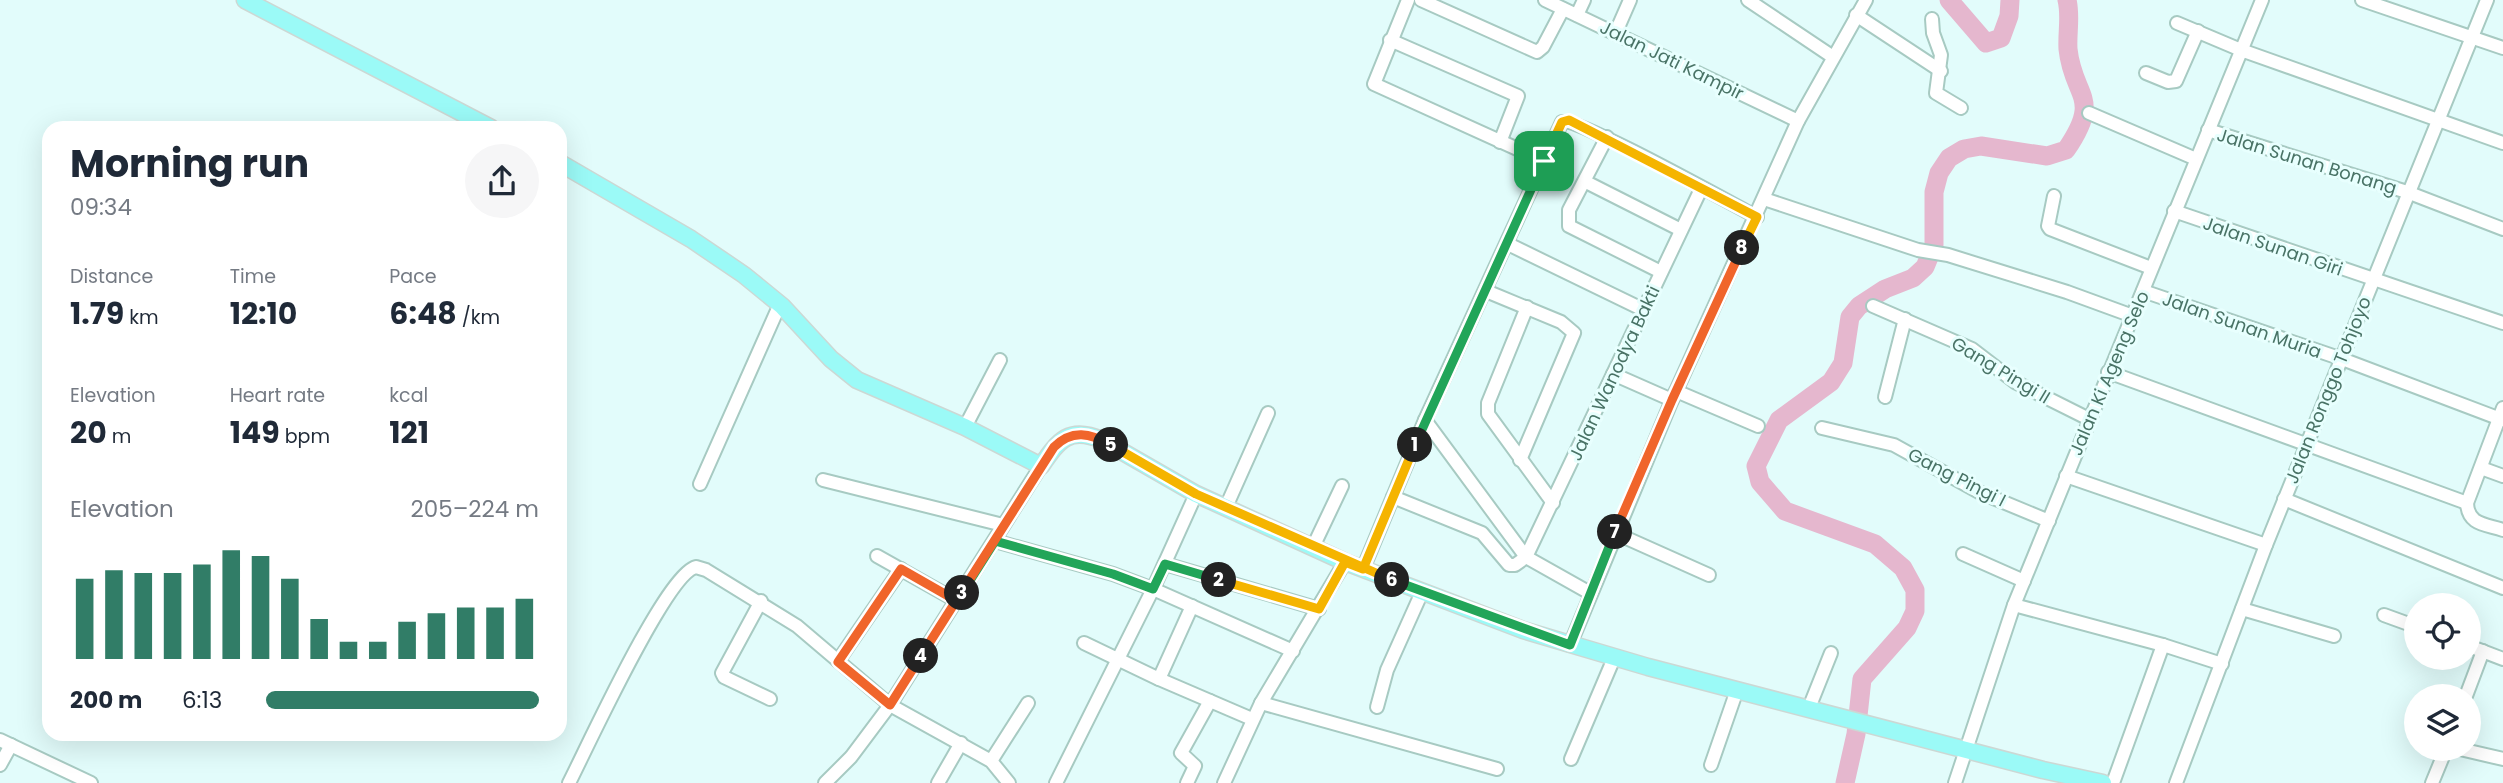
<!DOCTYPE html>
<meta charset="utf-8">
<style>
:root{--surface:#fff;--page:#f6f6f7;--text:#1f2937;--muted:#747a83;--accent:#317d67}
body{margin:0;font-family:Poppins,sans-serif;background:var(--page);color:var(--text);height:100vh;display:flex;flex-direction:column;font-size:26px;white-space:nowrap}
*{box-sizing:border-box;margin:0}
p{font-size:23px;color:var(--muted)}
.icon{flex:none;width:38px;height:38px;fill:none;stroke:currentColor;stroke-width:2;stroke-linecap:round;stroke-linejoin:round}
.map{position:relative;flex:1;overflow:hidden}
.side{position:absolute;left:42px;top:121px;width:525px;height:620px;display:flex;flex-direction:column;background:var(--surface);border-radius:21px;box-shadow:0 7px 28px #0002}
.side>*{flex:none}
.controls{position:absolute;left:2404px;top:593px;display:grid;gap:14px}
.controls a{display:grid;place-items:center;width:77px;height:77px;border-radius:50%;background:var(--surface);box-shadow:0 7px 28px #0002;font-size:35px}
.pin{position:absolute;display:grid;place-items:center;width:60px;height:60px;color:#fff;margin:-30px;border-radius:14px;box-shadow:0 4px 10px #0006}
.km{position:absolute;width:35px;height:35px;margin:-18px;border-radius:50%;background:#222;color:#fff;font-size:19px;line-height:35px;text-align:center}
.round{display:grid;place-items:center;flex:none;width:74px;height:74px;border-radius:37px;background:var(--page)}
.headline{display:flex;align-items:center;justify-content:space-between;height:119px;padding:0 28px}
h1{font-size:38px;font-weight:700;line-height:52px}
.figures{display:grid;grid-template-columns:repeat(3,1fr);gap:10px;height:119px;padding:7px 28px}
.figures div{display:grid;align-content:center}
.figures b{font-size:30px;font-weight:700}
.figures small{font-size:19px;font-weight:400}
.figures p{font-size:19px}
.chart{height:196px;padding:14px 28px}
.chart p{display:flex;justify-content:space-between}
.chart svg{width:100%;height:126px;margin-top:7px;stroke:var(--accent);stroke-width:6}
ul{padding:0 28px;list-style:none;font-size:23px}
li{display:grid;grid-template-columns:112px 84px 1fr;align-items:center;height:52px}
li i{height:18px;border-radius:9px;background:var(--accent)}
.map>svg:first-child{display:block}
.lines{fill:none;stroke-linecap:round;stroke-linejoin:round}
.river{stroke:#e5b7ce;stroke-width:19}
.minor-casing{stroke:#a7cac2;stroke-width:16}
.major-casing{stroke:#ccd8d4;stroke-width:19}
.minor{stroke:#fff;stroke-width:12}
.major{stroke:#9bfaf7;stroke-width:16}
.split-1-casing{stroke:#fff;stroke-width:14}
.split-2-casing{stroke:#fff;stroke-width:14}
.split-3-casing{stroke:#fff;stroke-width:14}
.split-4-casing{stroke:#fff;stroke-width:14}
.split-5-casing{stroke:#fff;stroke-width:14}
.split-6-casing{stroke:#fff;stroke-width:14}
.split-7-casing{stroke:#fff;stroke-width:14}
.split-8-casing{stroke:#fff;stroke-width:14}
.split-9-casing{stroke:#fff;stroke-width:14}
.split-1{stroke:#22a559;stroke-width:9}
.split-2{stroke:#f5b400;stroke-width:9}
.split-3{stroke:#22a559;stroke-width:9}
.split-4{stroke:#f0652b;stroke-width:9}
.split-5{stroke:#f0652b;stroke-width:9}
.split-6{stroke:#f5b400;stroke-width:9}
.split-7{stroke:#22a559;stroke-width:9}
.split-8{stroke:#f0652b;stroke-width:9}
.split-9{stroke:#f5b400;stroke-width:9}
.labels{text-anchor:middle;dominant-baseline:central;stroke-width:6;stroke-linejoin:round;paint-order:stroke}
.street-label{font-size:18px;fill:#497366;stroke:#e8fffe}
</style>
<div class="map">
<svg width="2503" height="783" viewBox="0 0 2503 783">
<rect width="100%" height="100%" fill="#e2fcfb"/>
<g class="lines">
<g class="river">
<polyline points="1949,0 1986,43 2001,38 2009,16 2010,0"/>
<path d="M 1845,783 L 1856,734 L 1862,679 L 1907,628 L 1915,611 L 1915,590 L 1903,568 L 1875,544 L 1785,511 L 1760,482 L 1756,466 L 1779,420 L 1831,382 L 1843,363 L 1850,317 L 1859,306 L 1885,289 L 1913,278 L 1925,267 L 1934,245 L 1934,192 L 1939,173 L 1949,158 L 1964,149 L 1981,146 L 2047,156 L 2066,150 C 2103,96 2073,98 2068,49 C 2067,32 2071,16 2067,0"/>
</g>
<g class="minor-casing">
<g id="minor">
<polyline points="1408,0 1374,84 1544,161"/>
<polyline points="1421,0 1537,52 1543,47 1563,9"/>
<polyline points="1545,0 1798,121"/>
<polyline points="1748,0 1833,57"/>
<polyline points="2362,0 2503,48"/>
<polyline points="1577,15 1584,0"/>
<polyline points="1856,15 1941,71"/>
<polyline points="1932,19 1933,33 1941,55 1936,93 1961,108"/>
<polyline points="2177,23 2241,50 2503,143"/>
<polyline points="1616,32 1630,0"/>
<polyline points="1390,40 1518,96 1500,142"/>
<polyline points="2146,73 2168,82 2176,81 2198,31"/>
<polyline points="2089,113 2196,159"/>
<polyline points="2208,130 2407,192 2503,229"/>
<polyline points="1607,137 1569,210 1569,226 1661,272"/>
<polyline points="1586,182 1681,230"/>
<polyline points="2054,196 2048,226 2050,229 2151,268"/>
<polyline points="1764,199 1918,250 1948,255 2067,292 2130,315"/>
<polyline points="2174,211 2503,323"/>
<polyline points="1508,244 1644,310"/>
<polyline points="1486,291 1561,322 1574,333 1520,460"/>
<polyline points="2143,291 2342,359 2503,420"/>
<polyline points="1873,306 1972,349 2015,382 2089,419"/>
<polyline points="1527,307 1488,403 1488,414 1553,503"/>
<polyline points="2108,372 2467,503"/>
<polyline points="1613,374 1672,400"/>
<polyline points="1676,391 1758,426"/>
<polyline points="1885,397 1905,319"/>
<path d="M 2503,408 L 2467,503 C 2468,525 2485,524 2503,530"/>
<polyline points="1425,420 1526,557 1590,593"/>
<polyline points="965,427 1000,360"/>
<polyline points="1822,428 1894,445 1979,492 2049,521"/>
<polyline points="2481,468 2503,476"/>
<polyline points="2066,476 2266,545"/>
<polyline points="823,480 1003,525"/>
<polyline points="700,484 780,304"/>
<polyline points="1393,497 1482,533 1509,565 1515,565 1526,557 1701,189"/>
<polyline points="2284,499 2503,588"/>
<polyline points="1226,507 1268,413"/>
<polyline points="1615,533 1709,575"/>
<polyline points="995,541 1113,574 1153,589 1293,651"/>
<polyline points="1313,547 1342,486"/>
<polyline points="1963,554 2024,581"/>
<polyline points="877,556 957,601"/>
<polyline points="1165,564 1319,609"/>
<path d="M 1363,569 L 1425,420 L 1562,122 C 1576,117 1732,204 1757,217"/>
<polyline points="761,601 722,673 724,677 770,699"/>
<polyline points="2014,605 2163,645 2222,664"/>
<polyline points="2242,609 2334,636"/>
<polyline points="2384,615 2417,627"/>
<polyline points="1084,643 1159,679 1192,606"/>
<polyline points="1570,645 1672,400 1798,121 1866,0"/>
<polyline points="2469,646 2503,659"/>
<polyline points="838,661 901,569"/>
<polyline points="1159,679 1252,719"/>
<polyline points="2466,696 2483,651"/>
<polyline points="1261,703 1497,769"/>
<polyline points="1377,707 1387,670 1422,592"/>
<polyline points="1809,708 1831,653"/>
<polyline points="0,740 91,783"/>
<polyline points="2460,749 2503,759"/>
<polyline points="1571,759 1614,658"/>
<polyline points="991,761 1028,703"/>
<polyline points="0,765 11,745"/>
<polyline points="1711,765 1737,690"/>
<path d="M 569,783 C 587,748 666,574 696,567 L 706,570 L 797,626 L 890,705 L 991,761 L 1009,783"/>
<polyline points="825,783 851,757 890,705 1041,466"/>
<polyline points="938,783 961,743"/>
<polyline points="1056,783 1153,589 1196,494"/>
<polyline points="1187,783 1195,766 1181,753 1210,701"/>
<polyline points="1224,783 1261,703 1345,562"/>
<polyline points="1955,783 2014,605 2262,0"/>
<polyline points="2113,783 2163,645"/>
<polyline points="2176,783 2266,545 2487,0"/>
<polyline points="2432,783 2446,749"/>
</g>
</g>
<g class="major-casing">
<g id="major">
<polyline points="245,0 491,128"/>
<path d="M 560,163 L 691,239 L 744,275 L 782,306 L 831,359 L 857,380 L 965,427 L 1041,466 C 1059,440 1069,426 1102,440 L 1196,494 L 1345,562 L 1523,630 L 1648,667 L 2043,770 L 2103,783"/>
</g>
</g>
<use href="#minor" class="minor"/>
<use href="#major" class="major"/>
</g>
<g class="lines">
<g class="split-1-casing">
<polyline id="split-1" points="1415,445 1544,161"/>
</g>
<g class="split-2-casing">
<polyline id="split-2" points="1219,580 1319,609 1345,562 1363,569 1415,445"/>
</g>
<g class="split-3-casing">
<polyline id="split-3" points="962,593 995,541 1113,574 1153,589 1165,564 1219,580"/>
</g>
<g class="split-4-casing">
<polyline id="split-4" points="921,656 890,705 838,662 901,569 957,601 962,593"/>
</g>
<g class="split-5-casing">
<path id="split-5" d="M 921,656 L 1054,447 C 1072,429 1090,433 1111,445"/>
</g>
<g class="split-6-casing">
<polyline id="split-6" points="1111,445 1196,494 1392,580"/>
</g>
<g class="split-7-casing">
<polyline id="split-7" points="1392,580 1570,645 1615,532"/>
</g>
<g class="split-8-casing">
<polyline id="split-8" points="1615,532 1672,400 1742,248"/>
</g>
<g class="split-9-casing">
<polyline id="split-9" points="1544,161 1562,122 1569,120 1757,217 1742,248"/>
</g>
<use href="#split-1" class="split-1"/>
<use href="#split-2" class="split-2"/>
<use href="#split-3" class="split-3"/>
<use href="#split-4" class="split-4"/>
<use href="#split-5" class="split-5"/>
<use href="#split-6" class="split-6"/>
<use href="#split-7" class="split-7"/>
<use href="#split-8" class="split-8"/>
<use href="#split-9" class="split-9"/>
</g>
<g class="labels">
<g class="street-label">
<text transform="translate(1672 60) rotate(26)">Jalan Jati Kampir</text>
<text transform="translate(2307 161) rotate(17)">Jalan Sunan Bonang</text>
<text transform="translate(2273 246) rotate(19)">Jalan Sunan Giri</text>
<text transform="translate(2242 325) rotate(19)">Jalan Sunan Muria</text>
<text transform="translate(2001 370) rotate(31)">Gang Pingi II</text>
<text transform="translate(1614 373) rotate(-65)">Jalan Wanodya Bakti</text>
<text transform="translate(2109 373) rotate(-67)">Jalan Ki Ageng Selo</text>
<text transform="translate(2328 390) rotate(-68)">Jalan Ronggo Tohjoyo</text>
<text transform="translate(1957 477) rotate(27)">Gang Pingi I</text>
</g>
</g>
</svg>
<div class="controls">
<a><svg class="icon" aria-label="locate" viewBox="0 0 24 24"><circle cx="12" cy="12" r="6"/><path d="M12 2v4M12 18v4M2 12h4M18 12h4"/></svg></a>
<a><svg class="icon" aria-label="layers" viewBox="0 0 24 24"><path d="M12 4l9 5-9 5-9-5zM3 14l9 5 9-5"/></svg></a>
</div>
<div class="pin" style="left:1544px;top:161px;background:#1e9e55"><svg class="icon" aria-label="arrive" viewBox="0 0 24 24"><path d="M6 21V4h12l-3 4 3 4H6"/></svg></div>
<b class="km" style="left:1415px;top:445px">1</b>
<b class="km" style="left:1219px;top:580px">2</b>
<b class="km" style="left:962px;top:593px">3</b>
<b class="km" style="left:921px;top:656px">4</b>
<b class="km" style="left:1111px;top:445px">5</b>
<b class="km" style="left:1392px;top:580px">6</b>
<b class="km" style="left:1615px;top:532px">7</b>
<b class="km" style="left:1742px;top:248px">8</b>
<section class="side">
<div class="headline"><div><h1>Morning run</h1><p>09:34</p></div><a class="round"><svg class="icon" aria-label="share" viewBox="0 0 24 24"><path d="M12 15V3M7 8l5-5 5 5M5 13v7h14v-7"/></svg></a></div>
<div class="figures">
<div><p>Distance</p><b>1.79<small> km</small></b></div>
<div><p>Time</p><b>12:10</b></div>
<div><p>Pace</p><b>6:48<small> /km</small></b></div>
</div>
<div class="figures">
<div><p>Elevation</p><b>20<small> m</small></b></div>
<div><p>Heart rate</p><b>149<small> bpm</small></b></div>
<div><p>kcal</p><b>121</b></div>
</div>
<div class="chart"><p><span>Elevation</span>205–224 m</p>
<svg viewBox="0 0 160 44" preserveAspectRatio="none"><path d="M5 44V16M15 44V13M25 44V14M35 44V14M45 44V11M55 44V6M65 44V8M75 44V16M85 44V30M95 44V38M105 44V38M115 44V31M125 44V28M135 44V26M145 44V26M155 44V23"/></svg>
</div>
<ul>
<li><b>200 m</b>6:13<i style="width:100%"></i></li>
</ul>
</section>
</div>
